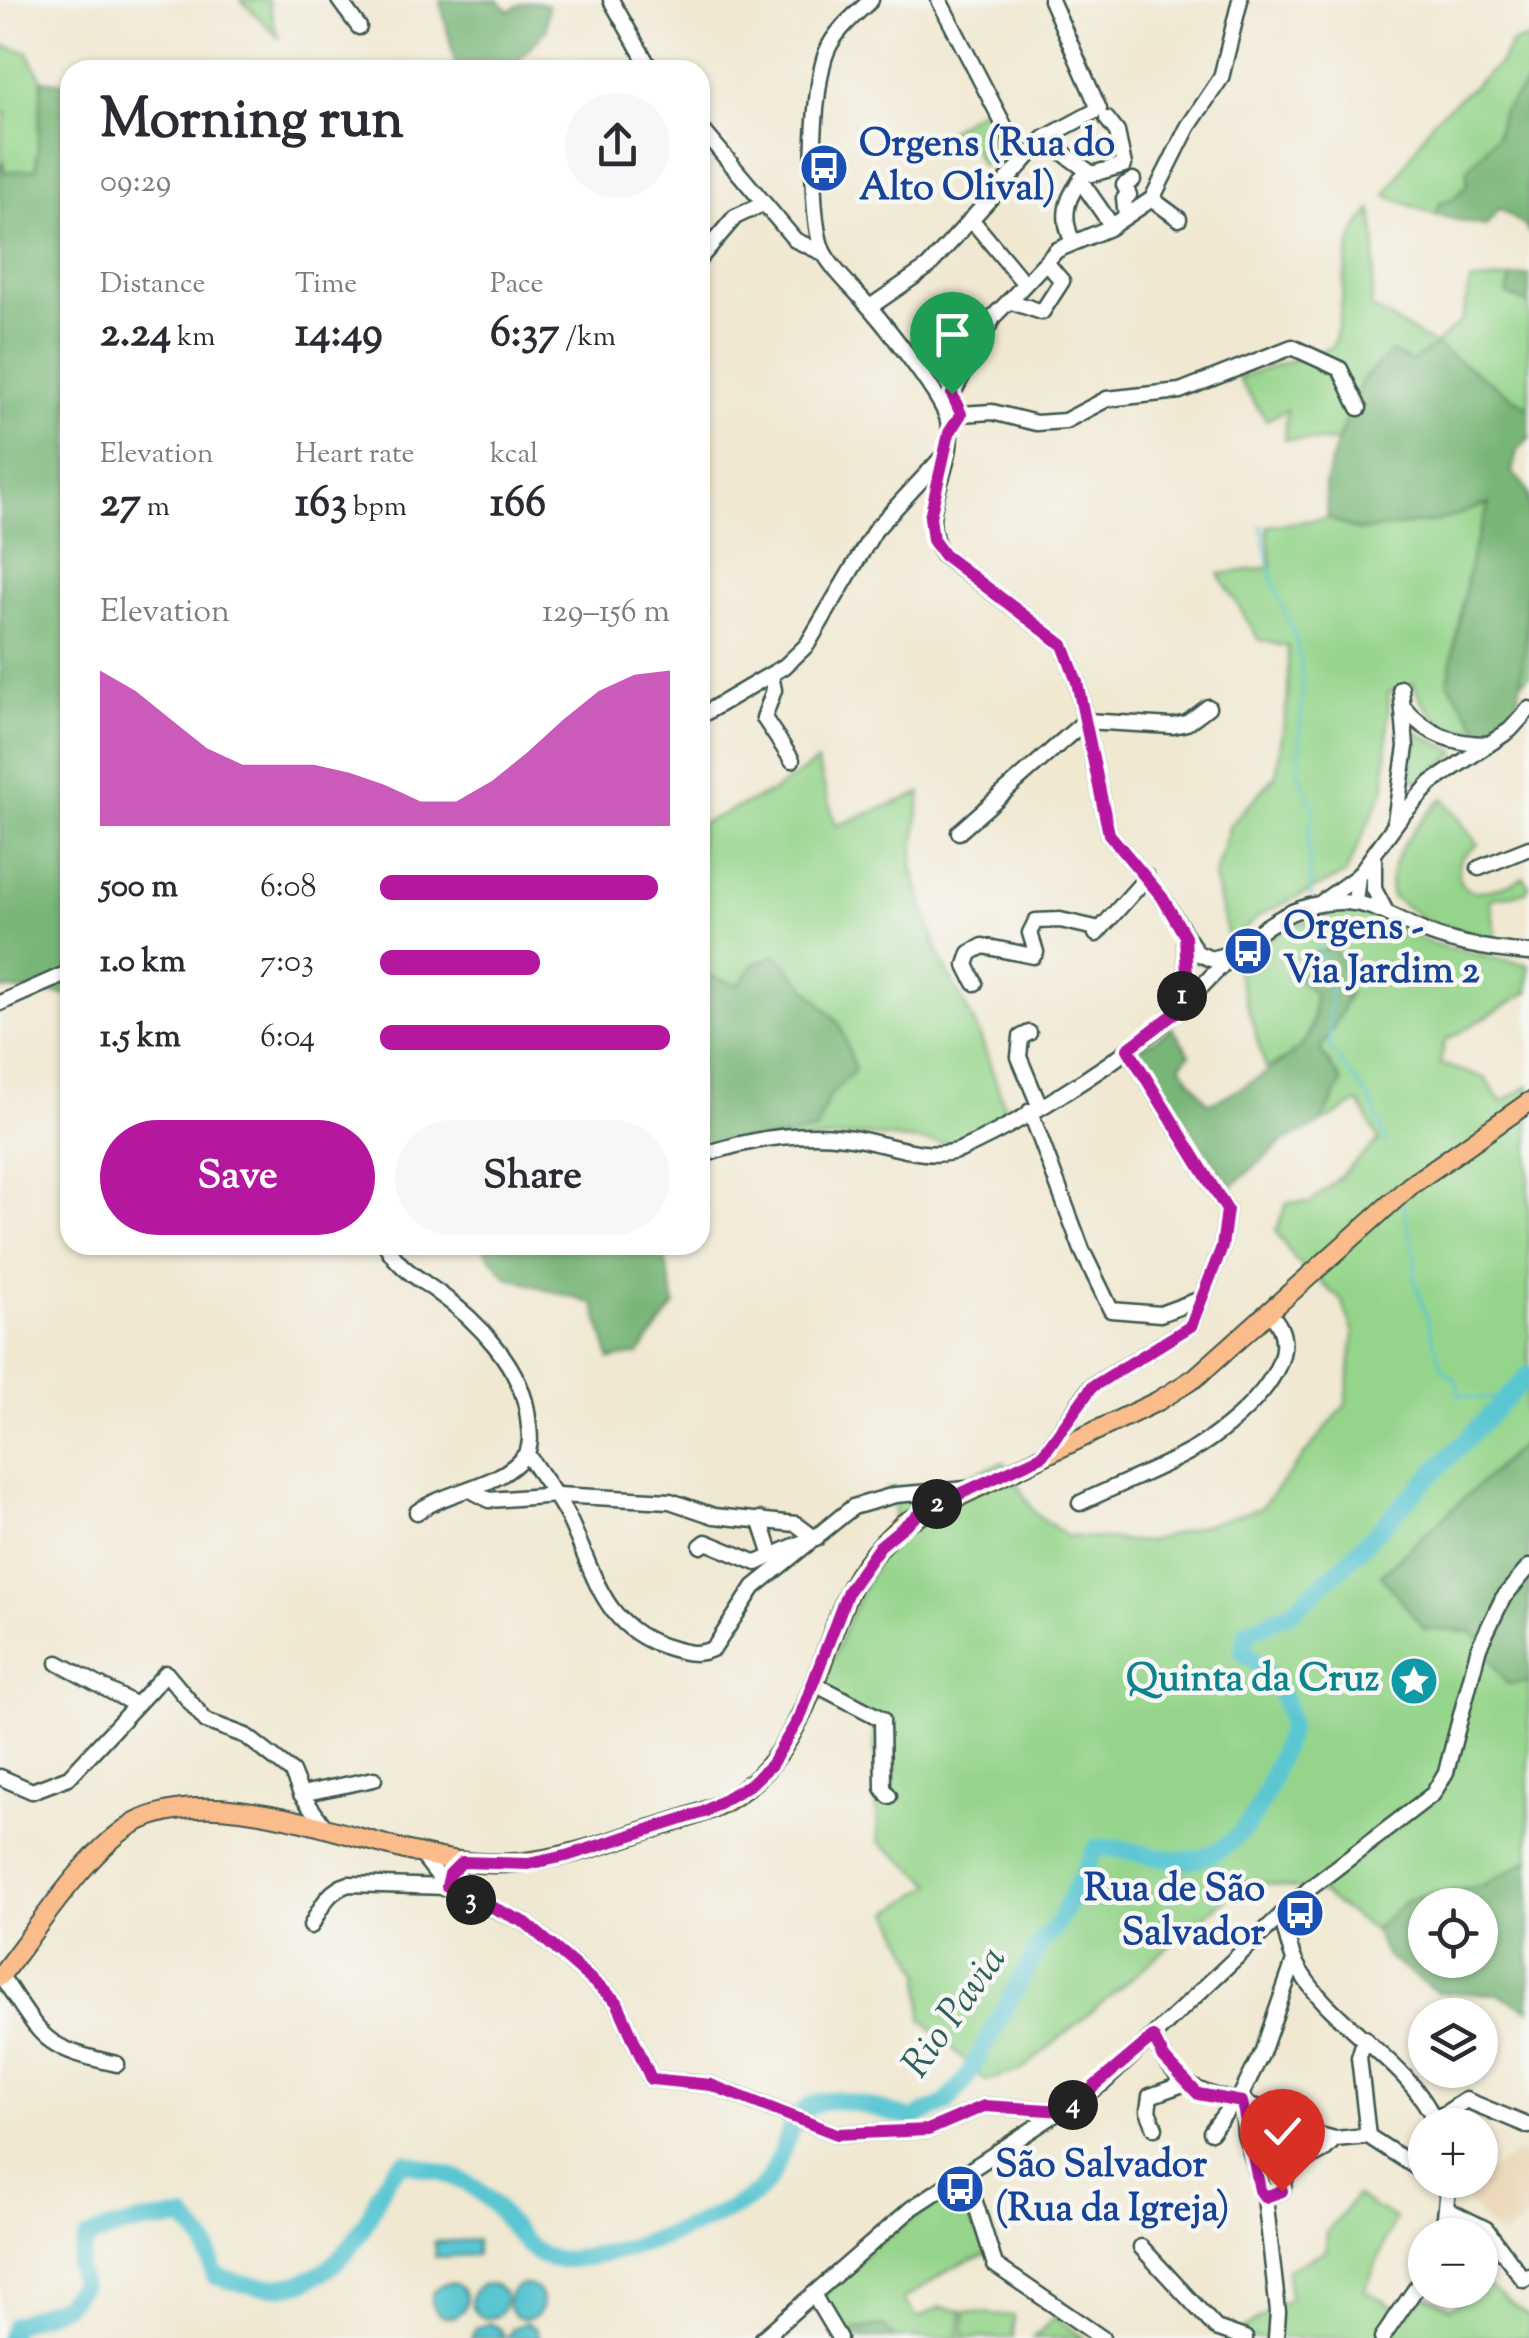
<!DOCTYPE html>
<meta charset="utf-8">
<style>
:root{--surface:#fff;--page:#f7f7f7;--text:#2b2b33;--muted:#7c7c81;--accent:#b5179e}
body{margin:0;font-family:"Sorts Mill Goudy",serif;background:var(--page);color:var(--text);height:100vh;display:flex;flex-direction:column;font-size:38px;white-space:nowrap}
*{box-sizing:border-box;margin:0}
p{font-size:32px;color:var(--muted)}
.icon{flex:none;width:55px;height:55px;fill:none;stroke:currentColor;stroke-width:2;stroke-linecap:round;stroke-linejoin:round}
.map{position:relative;flex:1;overflow:hidden}
.sheet{position:absolute;left:60px;top:60px;width:650px;height:1195px;display:flex;flex-direction:column;background:var(--surface);border-radius:30px;box-shadow:0 2px 8px #0004}
.sheet>*{flex:none}
.buttons{position:absolute;left:1408px;top:1888px;display:grid;gap:20px}
.buttons a{display:grid;place-items:center;width:90px;height:90px;border-radius:50%;background:var(--surface);box-shadow:0 2px 8px #0004;font-size:50px}
.pin{position:absolute;display:grid;place-items:center;width:85px;height:85px;color:#fff;margin:-102px -42px;border-radius:50% 50% 50% 0;rotate:-45deg;box-shadow:0 0 10px #0007}
.pin .icon{rotate:45deg}
.km{position:absolute;width:50px;height:50px;margin:-25px;border-radius:50%;background:#222;color:#fff;font-size:28px;line-height:50px;text-align:center}
.round{display:grid;place-items:center;flex:none;width:105px;height:105px;border-radius:52px;background:var(--page)}
.headline{display:flex;align-items:center;justify-content:space-between;height:170px;padding:0 40px}
h1{font-size:55px;font-weight:700;line-height:75px}
.metrics{display:grid;grid-template-columns:repeat(3,1fr);gap:15px;height:170px;padding:10px 40px}
.metrics div{display:grid;align-content:center}
.metrics b{font-size:42px;font-weight:700}
.metrics small{font-size:28px;font-weight:400}
.metrics p{font-size:28px}
.chart{height:280px;padding:20px 40px}
.chart p{display:flex;justify-content:space-between}
.chart svg{width:100%;height:180px;margin-top:10px;fill:var(--accent);opacity:.7}
.primary-button{display:flex;gap:20px;margin-top:auto;padding:20px 40px}
.primary-button a{flex:1;height:115px;border-radius:60px;background:var(--accent);color:#fff;font-size:40px;font-weight:700;line-height:115px;text-align:center}
.primary-button a+a{background:var(--page);color:var(--text)}
ul{padding:0 40px;list-style:none;font-size:32px}
li{display:grid;grid-template-columns:160px 120px 1fr;align-items:center;height:75px}
li i{height:25px;border-radius:12px;background:var(--accent)}
.map>svg:first-child{display:block}
.built{fill:#ecd8ba}
.green{fill:#95d58b;stroke:#5a8960;stroke-width:2.5}
.forest{fill:#78b677;stroke:#4c7a56;stroke-width:2.5;fill-rule:evenodd}
.water{fill:#5ac6d2;stroke:#3c8283;stroke-width:2.5}
.lines{fill:none;stroke-linecap:round;stroke-linejoin:round}
.stream{stroke:#5ac6d2;stroke-width:2.5}
.river{stroke:#5ac6d2;stroke-width:18}
.minor-casing{stroke:#3e574c;stroke-width:19}
.major-casing{stroke:#3e574c;stroke-width:22}
.minor{stroke:#fff;stroke-width:14}
.major{stroke:#f9bc8a;stroke-width:18}
.route-casing{stroke:#fff;stroke-width:20}
.route{stroke:#b5179e;stroke-width:12}
.labels{text-anchor:middle;dominant-baseline:central;stroke-width:9;stroke-linejoin:round;paint-order:stroke}
.transit-label{font-size:38px;font-weight:bold;fill:#164399;stroke:#f6f6f2;text-anchor:start}
.culture-label{font-size:38px;font-weight:bold;fill:#0d838f;stroke:#f6f6f2;text-anchor:end}
.water-label{font-size:40px;font-style:italic;fill:#2e5f5c;stroke:#f6f6f2}
</style>
<div class="map">
<svg width="1529" height="2338" viewBox="0 0 1529 2338">
<rect width="100%" height="100%" fill="#f6f6f2"/>
<filter id="ink" filterUnits="userSpaceOnUse"><feTurbulence type="fractalNoise" baseFrequency=".01" numOctaves="2"/><feDisplacementMap in="SourceGraphic" scale="20" xChannelSelector="R" yChannelSelector="G"/><feConvolveMatrix kernelMatrix="1 2 1 2 8 2 1 2 1" color-interpolation-filters="sRGB"/></filter>
<filter id="wash" filterUnits="userSpaceOnUse"><feTurbulence type="fractalNoise" baseFrequency=".0048" numOctaves="4" result="noise"/><feDisplacementMap in="SourceGraphic" scale="40" xChannelSelector="R" yChannelSelector="G"/><feGaussianBlur stdDeviation="2.25" result="paint"/><feColorMatrix in="noise" values="0 0 0 0 0 0 0 0 0 0 0 0 0 0 0 0 0 1.4 0 .05"/><feComposite in="paint" operator="in"/></filter>
<g filter="url(#wash)">
<rect width="100%" height="100%" fill="#f0e8d1"/>
<polygon class="built" points="1519,2152 1529,2160 1529,2216 1501,2239 1459,2193"/>
<g class="green">
<polygon points="241,0 268,0 278,37"/>
<polygon points="1529,38 1529,85 1502,112 1497,136 1468,170 1467,184 1453,199 1441,202 1435,215 1386,196 1433,120 1499,64 1512,43"/>
<path d="M 0,45 L 28,52 L 42,80 L 36,169 L 5,172 C 0,153 0,131 7,113 L 0,114 Z"/>
<polygon points="982,109 1004,154 981,165 971,145 961,149 947,131"/>
<path d="M 1372,210 L 1376,241 L 1371,307 L 1435,345 L 1462,320 L 1470,282 L 1511,278 L 1507,295 L 1529,304 L 1529,408 L 1435,345 L 1412,362 L 1363,379 L 1337,442 L 1284,439 L 1287,410 L 1266,420 L 1238,378 L 1332,347 C 1350,301 1335,246 1372,210 Z"/>
<path d="M 1490,503 L 1472,553 L 1448,682 L 1479,728 C 1443,735 1428,715 1413,684 L 1389,692 L 1385,788 L 1345,874 L 1260,915 L 1229,942 L 1214,877 L 1230,825 L 1276,775 L 1288,696 L 1288,647 L 1259,640 L 1219,574 L 1272,567 L 1267,526 L 1328,518 L 1358,531 L 1438,521 Z"/>
<polygon points="1529,578 1529,675 1520,684"/>
<polygon points="1415,732 1457,752 1421,782 1411,778"/>
<polygon points="817,762 836,826 921,793 912,867 938,953 979,1033 1007,1113 955,1145 865,1135 700,1151 700,824 772,792"/>
<path d="M 1443,798 L 1478,844 L 1461,858 C 1446,908 1501,890 1524,877 L 1529,886 L 1526,892 L 1490,899 L 1497,939 L 1431,924 L 1392,897 C 1382,861 1420,821 1443,798 Z"/>
<path d="M 1342,911 L 1371,914 L 1432,944 L 1529,965 L 1528,992 L 1445,1041 L 1440,1064 L 1485,1078 L 1501,1102 L 1529,1086 L 1529,1372 L 1525,1411 L 1529,1413 L 1529,1438 L 1381,1575 L 1424,1629 L 1473,1632 L 1507,1683 L 1529,1682 L 1529,1860 L 1485,1885 L 1410,1899 L 1373,1930 L 1321,1893 L 1248,1880 L 1022,2070 L 986,2081 L 922,2019 L 921,1973 L 890,1912 L 933,1884 L 878,1841 L 874,1724 L 819,1697 L 847,1622 L 894,1528 L 894,1506 L 887,1489 L 951,1483 L 1004,1462 L 1034,1512 L 1066,1536 L 1146,1542 L 1261,1508 L 1346,1404 L 1354,1333 L 1342,1301 L 1293,1258 L 1276,1231 L 1287,1202 L 1311,1203 L 1379,1141 L 1359,1102 L 1321,1123 L 1342,1082 L 1319,1050 L 1350,993 L 1315,994 C 1311,1037 1308,1051 1266,1068 L 1235,966 C 1270,937 1297,918 1342,911 Z"/>
<polygon points="955,2190 965,2192 986,2254 950,2269 903,2300 918,2318 940,2307 962,2311 959,2338 895,2338 882,2326 856,2329 845,2337 822,2297 869,2250"/>
<polygon points="1356,2196 1395,2219 1365,2290 1405,2314 1426,2296 1451,2308 1480,2290 1483,2282 1529,2317 1529,2338 1230,2338 1290,2298 1287,2269 1326,2251 1327,2232"/>
<polygon points="965,2311 1014,2316 1013,2338 963,2338"/>
<polygon points="1055,2317 1084,2338 1033,2338"/>
</g>
<g class="forest">
<path d="M 440,0 L 498,0 L 509,11 C 522,1 533,0 548,5 L 546,30 L 509,70 L 457,70 Z"/>
<polygon points="42,80 70,84 70,995 0,989 0,161 5,172 36,169"/>
<polygon points="1526,84 1529,234 1525,226 1499,208 1486,226 1435,215 1441,202 1453,199 1467,185 1467,170 1497,136 1502,112"/>
<polygon points="1529,275 1529,304 1507,295 1511,278"/>
<path d="M 1435,345 L 1529,408 L 1529,438 L 1517,451 L 1512,472 C 1518,479 1528,487 1529,497 C 1529,529 1528,688 1513,712 C 1506,723 1491,726 1479,728 L 1448,682 L 1472,553 L 1489,504 L 1438,521 L 1358,531 L 1328,518 L 1325,484 L 1337,442 L 1363,379 L 1391,352 L 1412,362 Z"/>
<path d="M 1333,947 C 1359,991 1344,1009 1320,1050 L 1342,1082 L 1321,1123 L 1283,1142 L 1231,1187 L 1136,1051 L 1172,1028 L 1190,1054 L 1180,1065 L 1208,1103 C 1228,1099 1303,1052 1310,1034 C 1315,1023 1314,1006 1315,994 L 1296,977 L 1303,958 Z"/>
<polygon points="777,955 840,1025 855,1070 828,1098 816,1131 700,1151 700,978 706,975 739,985 754,964"/>
<polygon points="481,1245 662,1245 675,1305 639,1354 610,1359 594,1304 507,1277"/>
<polygon points="1529,1438 1529,1682 1507,1684 1473,1632 1424,1629 1381,1575"/>
<path d="M 1529,1860 L 1529,2010 L 1499,1994 L 1437,1992 L 1388,1958 L 1373,1930 L 1410,1899 L 1485,1885 ZM 1425,1905 L 1480,1905 L 1480,1960 L 1425,1960 Z"/>
<polygon points="883,2326 895,2338 845,2338 856,2329"/>
</g>
<g class="water">
<polygon points="476,2240 476,2255 435,2257 434,2242"/>
<circle cx="449" cy="2300" r="17"/>
<circle cx="488" cy="2301" r="17"/>
<circle cx="525" cy="2302" r="17"/>
<polygon points="489,2323 499,2328 504,2338 471,2338 476,2328"/>
<polygon points="525,2323 535,2328 540,2338 507,2338 512,2328"/>
</g>
<g class="lines">
<g class="stream">
<polyline points="1261,525 1273,581 1296,640 1303,678 1298,772 1315,811 1308,831 1311,898"/>
<polyline points="1313,915 1316,943 1330,980 1329,1047 1371,1101 1386,1143"/>
<polyline points="1403,1203 1416,1263 1414,1277 1442,1368 1456,1380 1459,1394 1480,1399 1508,1397"/>
</g>
<path class="river" d="M 9,2338 L 13,2325 L 64,2305 L 81,2286 L 78,2266 L 87,2239 C 117,2225 152,2220 185,2219 L 206,2245 L 215,2276 C 284,2299 332,2286 367,2220 C 379,2197 383,2176 405,2162 C 434,2171 465,2176 487,2198 C 505,2215 522,2248 546,2257 C 584,2271 730,2218 760,2190 C 785,2167 783,2115 817,2103 C 845,2093 885,2114 913,2119 L 946,2103 L 965,2081 L 1042,1941 L 1057,1925 L 1096,1848 C 1130,1845 1171,1868 1203,1857 C 1249,1841 1264,1800 1279,1757 C 1282,1748 1288,1737 1289,1728 C 1291,1696 1265,1669 1243,1651 L 1247,1632 L 1292,1611 L 1341,1568 L 1529,1375"/>
</g>
</g>
<g filter="url(#ink)">
<g class="lines">
<g class="minor-casing">
<g id="minor">
<polyline points="339,0 359,27"/>
<polyline points="611,0 651,70"/>
<path d="M 871,0 C 855,15 835,31 827,51 C 812,86 807,220 824,253 C 833,270 850,285 863,300 C 883,322 938,391 947,417 C 962,465 911,509 943,555 L 1063,645 L 1077,682 L 1109,834 L 1162,897 L 1197,953 L 1211,959 L 1235,952"/>
<polyline points="939,0 1023,162"/>
<polyline points="700,127 795,240 823,253"/>
<polyline points="1044,139 1092,174 1124,165 1117,132 1107,119"/>
<polyline points="1080,180 1112,226"/>
<polyline points="1152,199 1179,219"/>
<polyline points="1126,216 1124,199 1129,195 1124,185 1133,180"/>
<polyline points="971,219 1024,283"/>
<path d="M 1073,242 C 1059,214 1068,194 1087,172"/>
<polyline points="700,258 735,217 763,204"/>
<polyline points="1046,262 1062,281 1042,312 1009,301 1057,250 1109,228 1152,199 1188,127 1221,78 1240,0"/>
<polyline points="870,307 928,267 1045,138 1099,109 1051,0"/>
<polyline points="952,395 994,316 1009,301"/>
<polyline points="961,414 992,412 1036,423 1065,421 1107,399 1180,391 1292,347 1340,369 1359,408"/>
<polyline points="771,675 774,690 764,718 792,760"/>
<path d="M 1405,709 C 1428,735 1454,744 1488,744"/>
<polyline points="700,716 785,666 807,645 875,530 947,452"/>
<polyline points="1395,821 1406,747 1401,688"/>
<polyline points="959,832 1085,721 1173,726 1187,723 1208,707"/>
<polyline points="1374,859 1374,889 1385,910"/>
<polyline points="1479,868 1529,848"/>
<polyline points="1322,902 1358,876"/>
<polyline points="1355,903 1358,876 1402,815 1431,783 1510,730 1529,709"/>
<polyline points="1096,934 1147,877"/>
<polyline points="975,983 966,965 970,953 983,946 1033,956 1036,952 1030,933 1036,921 1060,920 1100,929"/>
<polyline points="0,1003 70,972"/>
<polyline points="1178,1009 1187,976 1185,942"/>
<polyline points="1029,1033 1021,1037 1019,1057 1039,1105"/>
<polyline points="1030,1111 1082,1250 1111,1310 1160,1314 1201,1299"/>
<path d="M 700,1156 C 746,1140 797,1131 845,1137 C 882,1141 924,1162 960,1150 C 1024,1121 1099,1073 1155,1030 C 1214,985 1257,903 1339,902 C 1371,902 1390,915 1417,928 C 1450,944 1493,950 1529,953"/>
<path d="M 386,1245 C 399,1268 415,1276 436,1291 C 477,1320 523,1367 528,1418 C 529,1430 533,1445 525,1455 C 499,1488 450,1489 417,1512"/>
<path d="M 527,1454 C 541,1476 558,1496 569,1519 C 596,1576 603,1629 670,1648 C 687,1653 698,1656 714,1648 L 754,1587 L 853,1507 L 895,1495 L 967,1489"/>
<polyline points="1043,1455 1091,1387 1191,1326 1222,1247 1227,1210 1128,1049"/>
<polyline points="469,1489 489,1500 557,1495 670,1501 714,1516 796,1524 816,1539"/>
<path d="M 1080,1503 C 1117,1485 1157,1470 1193,1450 C 1231,1428 1316,1358 1270,1314"/>
<polyline points="760,1519 772,1556 801,1543"/>
<polyline points="701,1546 706,1542 757,1563 772,1556"/>
<polyline points="58,1663 136,1705"/>
<polyline points="815,1684 882,1719 883,1788 889,1796"/>
<polyline points="0,1777 32,1791 69,1777 166,1673 206,1721 246,1736 292,1772 301,1794 327,1830"/>
<polyline points="301,1794 374,1779"/>
<polyline points="422,1855 447,1887 526,1923 617,2002 651,2079 711,2085 837,2134 928,2130 984,2106 1064,2111"/>
<path d="M 1282,1918 C 1286,1932 1289,1949 1295,1962 C 1327,2025 1408,2057 1437,2125"/>
<path d="M 311,1926 C 321,1907 328,1890 349,1884 L 447,1887"/>
<path d="M 1,1976 C 44,2038 39,2047 117,2064"/>
<path d="M 1153,2037 C 1184,2102 1207,2089 1265,2110 L 1270,2106 L 1293,2128 L 1335,2139"/>
<polyline points="1365,2038 1359,2057 1368,2136 1425,2173"/>
<polyline points="1244,2119 1281,2140 1293,2128"/>
<polyline points="1435,2120 1466,2100 1529,2126"/>
<polyline points="1155,2128 1148,2111 1150,2096 1186,2083"/>
<polyline points="1211,2132 1235,2100"/>
<polyline points="966,2174 995,2265 1102,2338"/>
<polyline points="1265,2197 1245,2134 1242,2093 1262,2053 1294,1961"/>
<polyline points="1448,2210 1486,2229 1524,2280 1529,2276"/>
<polyline points="1443,2235 1449,2180"/>
<polyline points="1141,2247 1216,2328 1245,2338"/>
<polyline points="814,2296 839,2338"/>
<polyline points="763,2338 912,2208 1103,2083 1309,1889 1433,1794 1446,1772 1479,1647 1503,1598 1529,1567"/>
<polyline points="1276,2338 1278,2312 1265,2197 1282,2191 1288,2170 1323,2151 1335,2139 1368,2136"/>
<polyline points="1382,2338 1425,2275"/>
</g>
</g>
<g class="major-casing">
<path id="major" d="M 0,1976 C 33,1935 89,1847 135,1823 C 226,1776 369,1852 467,1862 C 531,1869 584,1851 644,1831 C 670,1823 698,1816 723,1803 C 803,1759 815,1670 848,1594 C 860,1566 882,1543 904,1523 L 1158,1401 L 1195,1378 L 1411,1185 L 1529,1102"/>
</g>
<use href="#minor" class="minor"/>
<use href="#major" class="major"/>
</g>
</g>
<g class="lines" filter="url(#ink)">
<g class="route-casing">
<polyline id="route" points="952,394 961,414 949,433 930,517 933,540 944,555 1063,645 1077,682 1109,834 1162,897 1185,936 1187,976 1178,1011 1128,1049 1227,1210 1222,1247 1191,1326 1092,1387 1042,1456 921,1512 880,1546 848,1591 800,1717 771,1765 752,1783 704,1812 566,1856 528,1864 462,1862 450,1874 447,1886 526,1923 617,2002 651,2079 711,2085 837,2134 928,2130 984,2106 1065,2111 1153,2037 1164,2058 1198,2094 1242,2102 1260,2190 1265,2197 1282,2191"/>
</g>
<use href="#route" class="route"/>
</g>
<defs>
<g id="bus-disc" transform="scale(2.5)"><circle r="9.5" fill="#1a4fb4" stroke="#f6f6f2"/><path d="M-5-6H5V4H4V6H2V4H-2V6H-4V4H-5ZM-3.5-4V0h7V-4ZM-3.5 1.2v1.5H-2V1.2ZM2 1.2v1.5H3.5V1.2Z" fill="#fff"/></g>
<g id="sight-disc" transform="scale(2.5)"><circle r="9.5" fill="#0f9aa8" stroke="#f6f6f2"/><path d="M0-6L1.8-2.2L6-1.7L2.9 1.2L3.7 5.4L0 3.3L-3.7 5.4L-2.9 1.2L-6-1.7L-1.8-2.2Z" fill="#fff"/></g>
</defs>
<g fill-rule="evenodd">
<use href="#bus-disc" x="824" y="168"/>
<use href="#bus-disc" x="1248" y="951"/>
<use href="#sight-disc" x="1414" y="1681"/>
<use href="#bus-disc" x="1300" y="1913"/>
<use href="#bus-disc" x="960" y="2189"/>
</g>
<g class="labels">
<g class="transit-label">
<text x="859" y="146">Orgens (Rua do<tspan x="859" dy="44">Alto Olival)</tspan></text>
<text x="1283" y="929">Orgens -<tspan x="1283" dy="44">Via Jardim 2</tspan></text>
<text x="1265" y="1891" text-anchor="end">Rua de São<tspan x="1265" dy="44">Salvador</tspan></text>
<text x="995" y="2167">São Salvador<tspan x="995" dy="44">(Rua da Igreja)</tspan></text>
</g>
<g class="culture-label">
<text x="1379" y="1681">Quinta da Cruz</text>
</g>
<g class="water-label">
<text transform="translate(956 2013) rotate(-55)">Rio Pavia</text>
</g>
</g>
</svg>
<div class="buttons">
<a><svg class="icon" aria-label="locate" viewBox="0 0 24 24"><circle cx="12" cy="12" r="6"/><path d="M12 2v4M12 18v4M2 12h4M18 12h4"/></svg></a>
<a><svg class="icon" aria-label="layers" viewBox="0 0 24 24"><path d="M12 4l9 5-9 5-9-5zM3 14l9 5 9-5"/></svg></a>
<a>+</a>
<a>−</a>
</div>
<div class="pin" style="left:952px;top:394px;background:#1e9e55"><svg class="icon" aria-label="arrive" viewBox="0 0 24 24"><path d="M6 21V4h12l-3 4 3 4H6"/></svg></div>
<div class="pin" style="left:1282px;top:2191px;background:#d93025"><svg class="icon" aria-label="check" viewBox="0 0 24 24"><path d="M5 12l5 5 9-10"/></svg></div>
<b class="km" style="left:1182px;top:996px">1</b>
<b class="km" style="left:937px;top:1504px">2</b>
<b class="km" style="left:471px;top:1900px">3</b>
<b class="km" style="left:1073px;top:2105px">4</b>
<section class="sheet">
<div class="headline"><div><h1>Morning run</h1><p>09:29</p></div><a class="round"><svg class="icon" aria-label="share" viewBox="0 0 24 24"><path d="M12 15V3M7 8l5-5 5 5M5 13v7h14v-7"/></svg></a></div>
<div class="metrics">
<div><p>Distance</p><b>2.24<small> km</small></b></div>
<div><p>Time</p><b>14:49</b></div>
<div><p>Pace</p><b>6:37<small> /km</small></b></div>
</div>
<div class="metrics">
<div><p>Elevation</p><b>27<small> m</small></b></div>
<div><p>Heart rate</p><b>163<small> bpm</small></b></div>
<div><p>kcal</p><b>166</b></div>
</div>
<div class="chart"><p><span>Elevation</span>129–156 m</p>
<svg viewBox="0 0 160 44" preserveAspectRatio="none"><path d="M0 44V6L10 11L20 18L30 25L40 29L50 29L60 29L70 31L80 34L90 38L100 38L110 33L120 26L130 18L140 11L150 7L160 6V44z"/></svg>
</div>
<ul>
<li><b>500 m</b>6:08<i style="width:96%"></i></li>
<li><b>1.0 km</b>7:03<i style="width:55%"></i></li>
<li><b>1.5 km</b>6:04<i style="width:100%"></i></li>
</ul>
<div class="primary-button"><a>Save</a><a>Share</a></div>
</section>
</div>
